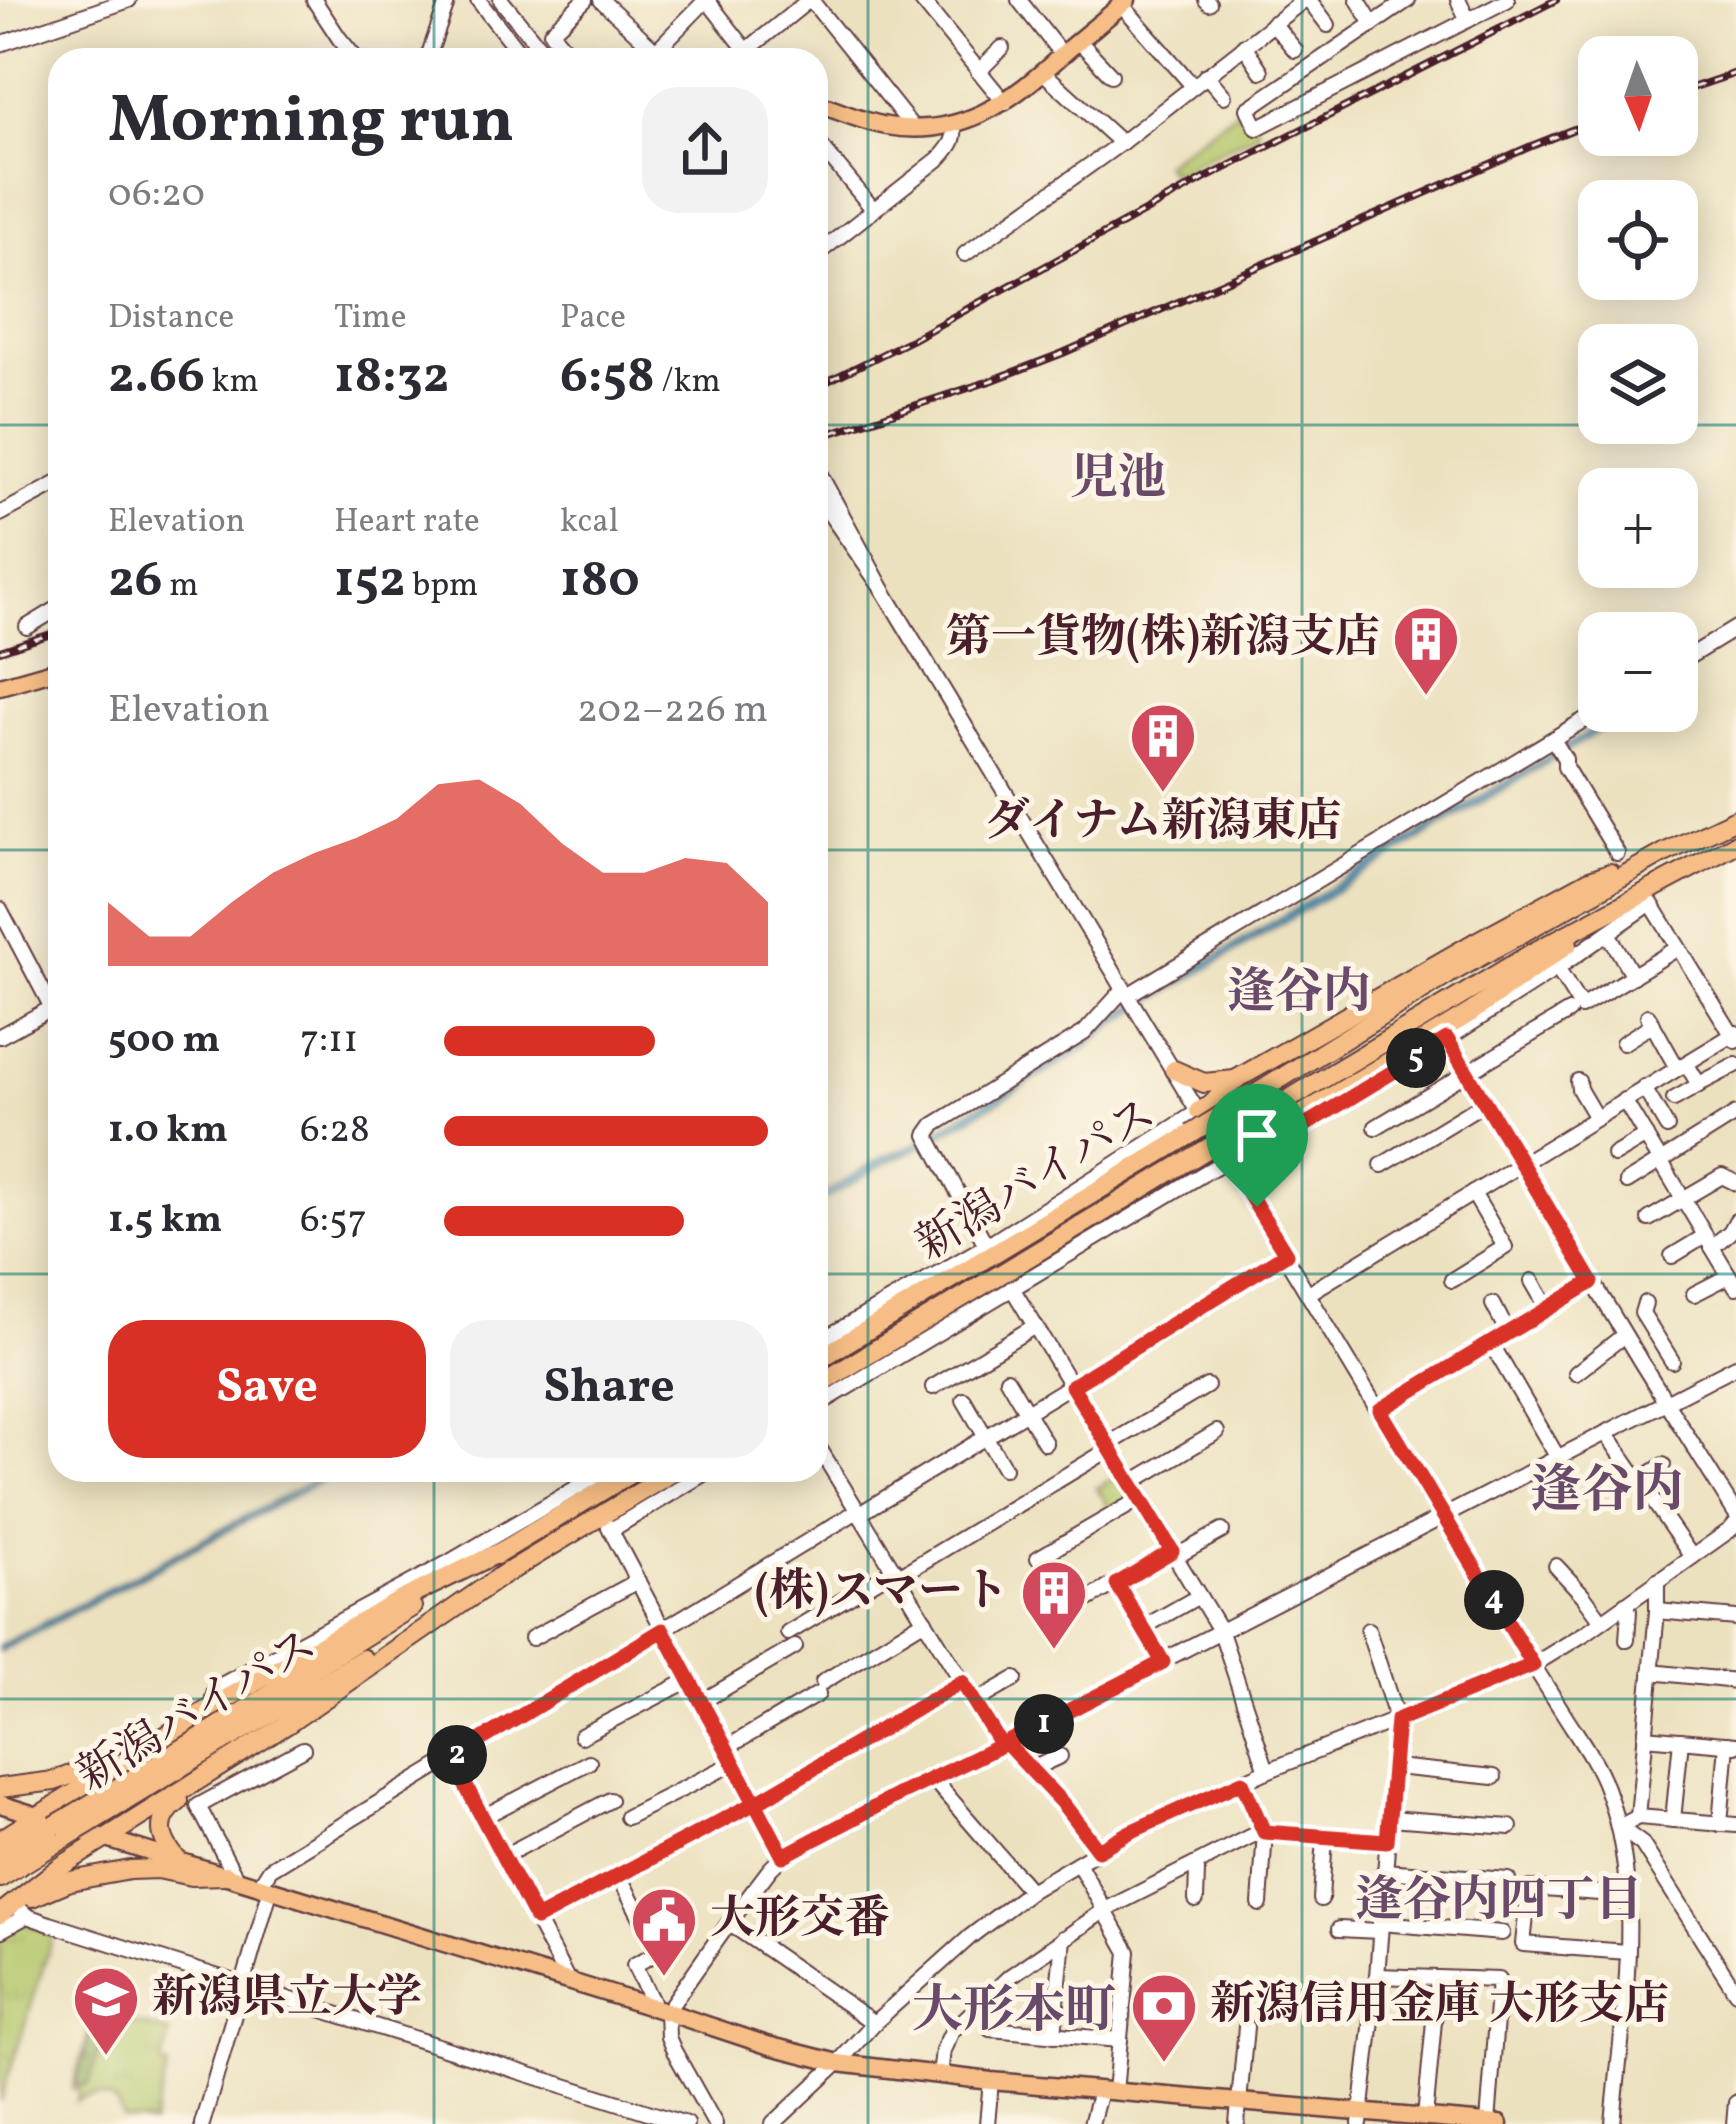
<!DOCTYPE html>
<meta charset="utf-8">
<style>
:root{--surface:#fff;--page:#f2f2f3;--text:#2b2b33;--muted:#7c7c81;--accent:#d93025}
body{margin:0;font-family:Vollkorn,"Noto Serif JP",serif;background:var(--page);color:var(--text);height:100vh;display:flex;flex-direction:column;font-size:45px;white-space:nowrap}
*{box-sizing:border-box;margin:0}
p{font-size:39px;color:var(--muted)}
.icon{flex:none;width:66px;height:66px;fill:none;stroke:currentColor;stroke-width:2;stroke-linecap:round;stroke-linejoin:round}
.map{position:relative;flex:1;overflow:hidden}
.drawer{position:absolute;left:48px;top:48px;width:780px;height:1434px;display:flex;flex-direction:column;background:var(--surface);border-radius:36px;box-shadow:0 6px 30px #0003}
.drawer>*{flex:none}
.needle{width:78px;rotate:178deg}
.buttons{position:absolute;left:1578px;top:36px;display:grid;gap:24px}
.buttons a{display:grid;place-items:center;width:120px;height:120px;border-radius:24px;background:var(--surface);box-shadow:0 6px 30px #0003;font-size:60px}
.pin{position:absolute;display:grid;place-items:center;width:102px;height:102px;color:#fff;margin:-123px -51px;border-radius:50% 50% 50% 0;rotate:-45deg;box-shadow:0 0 12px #0007}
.pin .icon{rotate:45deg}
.km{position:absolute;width:60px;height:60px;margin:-30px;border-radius:50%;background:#222;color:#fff;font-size:33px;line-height:60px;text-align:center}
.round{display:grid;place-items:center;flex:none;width:126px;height:126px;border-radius:36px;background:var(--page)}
.overview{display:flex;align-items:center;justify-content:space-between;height:204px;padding:0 60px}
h1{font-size:66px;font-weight:700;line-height:90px}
.metrics{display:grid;grid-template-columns:repeat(3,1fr);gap:18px;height:204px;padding:12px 60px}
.metrics div{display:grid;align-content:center}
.metrics b{font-size:51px;font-weight:700}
.metrics small{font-size:33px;font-weight:400}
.metrics p{font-size:33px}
.chart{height:336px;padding:24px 60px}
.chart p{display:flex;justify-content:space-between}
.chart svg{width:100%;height:216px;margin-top:12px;fill:var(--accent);opacity:.7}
.primary-button{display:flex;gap:24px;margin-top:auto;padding:24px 60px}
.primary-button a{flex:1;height:138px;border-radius:36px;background:var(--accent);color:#fff;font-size:48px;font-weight:700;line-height:138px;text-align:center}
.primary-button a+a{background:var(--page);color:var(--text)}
ul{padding:0 60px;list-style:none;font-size:39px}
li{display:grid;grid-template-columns:192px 144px 1fr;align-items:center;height:90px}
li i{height:30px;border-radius:15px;background:var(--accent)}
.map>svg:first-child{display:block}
.grass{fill:url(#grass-tufts);stroke:#7e724a;stroke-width:3}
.forest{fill:url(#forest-firs);stroke:#6c6544;stroke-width:3}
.park{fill:#b3c669;stroke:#7e724a;stroke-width:3}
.water{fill:url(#water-ripples);stroke:#4d667d;stroke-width:3}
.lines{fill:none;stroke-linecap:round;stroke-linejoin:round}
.minor-casing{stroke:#623c41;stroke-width:18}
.major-casing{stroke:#623c41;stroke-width:21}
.highway-casing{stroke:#623c41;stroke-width:22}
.minor{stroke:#fff;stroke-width:14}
.major{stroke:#f6be86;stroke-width:16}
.highway{stroke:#f6be86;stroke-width:18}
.rail-casing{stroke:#4a1f2b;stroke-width:8}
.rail{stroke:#fcf5e5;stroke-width:3;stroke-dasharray:9;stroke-linecap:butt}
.highway-bridge-casing{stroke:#623c41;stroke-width:22;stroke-linecap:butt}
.highway-bridge{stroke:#f6be86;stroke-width:18}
.route-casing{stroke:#fff;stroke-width:24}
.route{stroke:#d93025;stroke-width:15}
.grid{fill:none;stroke:#0f766e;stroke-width:3;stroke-opacity:0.55}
.labels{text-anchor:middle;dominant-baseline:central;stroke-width:10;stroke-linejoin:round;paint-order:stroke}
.poi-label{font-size:45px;font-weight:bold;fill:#4a1f2b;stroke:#fcf5e5;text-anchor:start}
.street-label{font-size:45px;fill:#4a1f2b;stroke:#fcf5e5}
.neighbourhood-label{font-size:48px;font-weight:bold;fill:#6a4a6b;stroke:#fcf5e5}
.quarter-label{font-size:51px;font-weight:bold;fill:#6a4a6b;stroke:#fcf5e5}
</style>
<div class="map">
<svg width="1736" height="2124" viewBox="0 0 1736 2124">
<defs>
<pattern id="grass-tufts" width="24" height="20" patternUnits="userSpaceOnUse" patternTransform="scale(3)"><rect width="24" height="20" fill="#b3c669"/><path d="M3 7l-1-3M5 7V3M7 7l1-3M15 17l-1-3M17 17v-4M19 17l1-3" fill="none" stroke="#9baa5b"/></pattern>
<pattern id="forest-firs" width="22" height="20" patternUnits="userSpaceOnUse" patternTransform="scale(3)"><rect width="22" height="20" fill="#8eab5d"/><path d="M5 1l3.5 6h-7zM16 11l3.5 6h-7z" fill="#768b4d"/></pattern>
<pattern id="water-ripples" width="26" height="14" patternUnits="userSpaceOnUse" patternTransform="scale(3)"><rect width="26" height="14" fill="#50aecf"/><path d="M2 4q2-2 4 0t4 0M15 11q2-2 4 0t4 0" fill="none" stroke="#448da8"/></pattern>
</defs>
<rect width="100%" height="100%" fill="#fcf5e5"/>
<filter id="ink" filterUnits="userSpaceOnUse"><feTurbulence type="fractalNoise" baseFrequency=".00833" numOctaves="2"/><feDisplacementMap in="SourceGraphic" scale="24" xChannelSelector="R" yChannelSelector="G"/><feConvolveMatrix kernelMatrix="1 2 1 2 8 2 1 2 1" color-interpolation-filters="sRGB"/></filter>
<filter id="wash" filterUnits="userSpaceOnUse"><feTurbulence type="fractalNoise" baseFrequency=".004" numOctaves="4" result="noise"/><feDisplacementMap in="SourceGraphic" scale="48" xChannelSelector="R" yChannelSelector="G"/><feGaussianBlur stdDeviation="2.7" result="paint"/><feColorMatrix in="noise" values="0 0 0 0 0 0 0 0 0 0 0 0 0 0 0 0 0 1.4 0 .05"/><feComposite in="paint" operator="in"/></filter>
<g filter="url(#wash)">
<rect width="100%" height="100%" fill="#ece1bf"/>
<g class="grass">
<polygon points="22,1923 48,1932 52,1939 0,2102 0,1935"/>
<path d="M 96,2011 L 170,2034 L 161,2065 L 168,2067 L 152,2124 L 123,2119 C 117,2095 97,2091 76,2101 L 79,2090 L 72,2088 Z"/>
</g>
<polygon class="forest" points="97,2020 108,2024 109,2033 100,2045 90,2082 84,2086 77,2085 76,2080 93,2023"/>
<g class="park">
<polygon points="1245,105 1259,132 1171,174 1164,163"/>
<polygon points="1124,1472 1139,1499 1113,1514 1097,1488"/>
</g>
<g class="water">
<polygon points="1623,711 1632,711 1109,1028 1084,1050 921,1147 887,1162 816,1205 816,1199 885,1156 910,1147 1077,1047 1109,1021"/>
<polygon points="333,1470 342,1470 0,1651 0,1646"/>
</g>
</g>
<g filter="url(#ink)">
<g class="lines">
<g class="minor-casing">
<g id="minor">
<polyline points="314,0 339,38 357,60"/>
<polyline points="478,0 525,60"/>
<polyline points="501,0 550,60"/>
<polyline points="601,0 656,51 648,60"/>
<polyline points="707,0 754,60"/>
<polyline points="811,0 914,129"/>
<polyline points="921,0 1005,103"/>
<polyline points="1019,0 1062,55"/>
<polyline points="1206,0 1209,3"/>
<polyline points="1309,0 1328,25"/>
<polyline points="1358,0 1373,24"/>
<polyline points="1408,0 1248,109 1257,128 1507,0"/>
<polyline points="1458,0 1468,20"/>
<polyline points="1122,5 1193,86"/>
<polyline points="1273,23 1295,50"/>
<polyline points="1079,41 1111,75"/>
<polyline points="0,44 129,0"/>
<polyline points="1244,45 1261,71"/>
<polyline points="746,51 809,0"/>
<polyline points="427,60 448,0"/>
<polyline points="574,60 551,32 585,0"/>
<polyline points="661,60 656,51 706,0"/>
<polyline points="978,72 1002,48"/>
<polyline points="1044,73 1121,143 1304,0"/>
<polyline points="1206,75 1224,96"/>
<polyline points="816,140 873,209"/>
<polyline points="965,254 1121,143"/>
<path d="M 816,255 L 941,157 C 951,146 957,138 953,124"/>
<polyline points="816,467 883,590 816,494"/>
<polyline points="0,514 60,482"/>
<path d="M 883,590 L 1507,1624 C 1527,1655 1546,1686 1566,1717 C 1580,1739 1597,1763 1606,1788 C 1646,1893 1622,2015 1613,2124"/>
<polyline points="27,627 60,607"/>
<polyline points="1677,664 1736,628"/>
<polyline points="1553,739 1565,759 1565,767 1617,853"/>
<polyline points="0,909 52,1008"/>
<polyline points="1608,933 1633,976"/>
<polyline points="1557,968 1581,1007 1678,948"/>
<polyline points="1128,995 1599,711"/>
<polyline points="1648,1016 1677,1068"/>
<polyline points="0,1036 59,1004"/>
<polyline points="1447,1039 1559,967 1651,903 1736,1041"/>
<polyline points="1623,1043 1653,1024"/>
<polyline points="1578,1081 1579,1089 1596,1118"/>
<polyline points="1703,1082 1736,1065"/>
<polyline points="1644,1088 1667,1127"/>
<polyline points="1674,1099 1699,1085 1689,1068 1683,1065"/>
<polyline points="1624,1100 1736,1287"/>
<polyline points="1376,1127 1569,1012"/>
<polyline points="1614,1155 1646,1136"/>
<polyline points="1382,1165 1484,1103"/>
<polyline points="1237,1174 1251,1158 1447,1039 1641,1362 1736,1514"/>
<polyline points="1627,1182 1736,1114"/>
<polyline points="1649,1219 1722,1176 1736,1183"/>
<polyline points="986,1245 927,1135 934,1125 1084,1033 1124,989"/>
<polyline points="1712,1247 1730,1232 1736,1221"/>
<polyline points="1672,1256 1705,1236"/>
<polyline points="1452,1280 1505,1247 1473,1193"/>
<polyline points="1532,1281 1548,1309"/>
<polyline points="1012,1288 1221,1632 1267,1771"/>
<polyline points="1309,1293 1736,1033"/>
<polyline points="1694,1294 1729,1276"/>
<polyline points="1645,1303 1642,1313 1672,1361"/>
<polyline points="1493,1304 1508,1333"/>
<polyline points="816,1343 996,1240 1199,1111"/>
<polyline points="1491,1343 1558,1458"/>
<polyline points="1576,1373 1624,1335"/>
<polyline points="1007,1379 1045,1443"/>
<polyline points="933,1387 1035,1326"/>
<polyline points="964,1400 1004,1468"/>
<polyline points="816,1406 1228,1159"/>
<polyline points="1380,1410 1592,1282"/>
<polyline points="1606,1433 1692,1557"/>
<polyline points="816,1443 1001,1745"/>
<polyline points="1107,1445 1207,1386"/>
<polyline points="1639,1481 1663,1465"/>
<polyline points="1131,1483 1217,1432"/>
<polyline points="861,1513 1286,1254"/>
<polyline points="609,1527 783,1856"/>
<polyline points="611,1530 710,1470"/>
<polyline points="1175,1557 1222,1531"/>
<polyline points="1038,1558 1140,1499"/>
<polyline points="1556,1566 1583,1595 1602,1621"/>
<polyline points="899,1576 1110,1449"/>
<polyline points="1116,1584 1164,1662"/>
<polyline points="1625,1604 1629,1611 1627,1640"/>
<polyline points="1657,1611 1736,1618"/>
<polyline points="1063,1614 1171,1551"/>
<polyline points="1144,1627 1199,1596"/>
<polyline points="788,1633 895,1569"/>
<polyline points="532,1638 638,1581"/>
<polyline points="1651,1672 1736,1681"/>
<polyline points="823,1682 925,1620"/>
<polyline points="701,1702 795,1647"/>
<polyline points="975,1702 1015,1679"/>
<polyline points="210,1708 216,1688 446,1564 607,1470"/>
<polyline points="581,1736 689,1680"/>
<polyline points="1645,1737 1736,1745"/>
<polyline points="1006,1743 1064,1806 1098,1850"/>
<polyline points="726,1748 818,1694"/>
<polyline points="451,1758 568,1981"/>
<polyline points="1395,1767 1494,1777"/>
<polyline points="1032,1769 1060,1756"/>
<polyline points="933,1779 1030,1891"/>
<polyline points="1242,1782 1265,1832 1260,1904"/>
<polyline points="483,1817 589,1762"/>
<polyline points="627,1817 734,1763"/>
<polyline points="1638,1817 1657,1611 1657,1581"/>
<polyline points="1390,1818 1510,1827"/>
<polyline points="1673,1820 1681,1740"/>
<polyline points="1720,1824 1727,1744"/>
<polyline points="1736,1825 1638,1817 1619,1827 1642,1844 1736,1992"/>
<polyline points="504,1856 610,1800"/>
<polyline points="1078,1863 1128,1952 1115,2092"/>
<polyline points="1195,1865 1197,1871 1196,1900"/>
<polyline points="1384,1871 1508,1880"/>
<polyline points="619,1876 648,1931"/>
<polyline points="236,1878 198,1806 303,1749"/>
<polyline points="260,1885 270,1869 859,1510"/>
<polyline points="1321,1899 1325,1836"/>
<polyline points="15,1905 27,1916 50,1924 686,2124"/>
<polyline points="536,1919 755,1803 962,1682"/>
<polyline points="729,1923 874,2023"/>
<polyline points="1380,1923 1502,1933"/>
<polyline points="1339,1929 1379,1931"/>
<polyline points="0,1931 27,1916"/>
<polyline points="1627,1952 1523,1944 1529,1888 1628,1895"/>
<polyline points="1377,1976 1499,1980 1488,2123"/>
<polyline points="992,1990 990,2029 1120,2040"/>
<polyline points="655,2008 634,1965 674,1944"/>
<polyline points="1054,2035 1063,1938"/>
<polyline points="940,2075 943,2050 952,2031 1009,1977 1105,1910 1261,1831 1387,1841"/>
<polyline points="1425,2118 1438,1978"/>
<polyline points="202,2124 271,1888"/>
<polyline points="715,2124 674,2051 668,2037 667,2011 729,1923 770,1869 783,1856 1736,1366"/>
<polyline points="773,2124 838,2063 874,2023 971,1936 1030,1891 1130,1832 1163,1816 1267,1771 1533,1665 1587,1632 1730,1530 1736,1523"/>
<polyline points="987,2124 991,2081"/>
<polyline points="1091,2124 1100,2091"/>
<polyline points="1237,2124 1246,2027"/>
<polyline points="1360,2124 1377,1976 1397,1720 1368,1630"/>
<polyline points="1734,2124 1736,2102"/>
</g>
</g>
<g class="major-casing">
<g id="major">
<path d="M 816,103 C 839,111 863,122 887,126 C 962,139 1011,101 1062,55 C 1083,36 1106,19 1127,0"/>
<polyline points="0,686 60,669"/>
<polyline points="0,1804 44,1818"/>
<polyline points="68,1827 655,2008 767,2045 838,2063 991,2081 1499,2124"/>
</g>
</g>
<g class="highway-casing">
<g id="highway">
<polyline points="1174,1070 1204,1083 1235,1080 1474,943 1590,880 1610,873"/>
<polyline points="1199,1111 1210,1106 1235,1080"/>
<polyline points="1225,1113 1449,974 1664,853 1736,819"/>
<polyline points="1236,1131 1534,952 1736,844"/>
<polyline points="1228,1159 1470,1013 1568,944"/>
<polyline points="816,1361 1191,1134"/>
<polyline points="816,1386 1202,1152"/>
<polyline points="496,1555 636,1470"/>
<polyline points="500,1577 676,1470"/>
<polyline points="174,1754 412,1607"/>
<polyline points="181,1767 363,1659"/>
<polyline points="0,1788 54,1781 111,1760"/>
<polyline points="0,1840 210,1708 399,1601 506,1549"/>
<polyline points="0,1859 54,1826"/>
<path d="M 178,1861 C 159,1838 154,1820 179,1801"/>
<polyline points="0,1878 68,1836"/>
<polyline points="32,1897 70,1881 130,1870 158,1869 191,1876 226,1875"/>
<polyline points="0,1914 60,1867 286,1725 507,1572"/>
</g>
</g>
<use href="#minor" class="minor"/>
<use href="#major" class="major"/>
<use href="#highway" class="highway"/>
<g class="rail-casing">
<g id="rail">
<polyline points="1677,93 1736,73"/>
<polyline points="816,387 911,340 1206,178 1556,0"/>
<polyline points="816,438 993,380 1063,353 1529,147 1599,119"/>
<polyline points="0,651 60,631"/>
</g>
</g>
<use href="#rail" class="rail"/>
<g class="highway-bridge-casing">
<g id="highway-bridge">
<polyline points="1191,1134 1225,1113"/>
<polyline points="1202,1152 1236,1131"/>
<polyline points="54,1826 174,1754"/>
<polyline points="68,1836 181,1767"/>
</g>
</g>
<use href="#highway-bridge" class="highway-bridge"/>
</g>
</g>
<g class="lines" filter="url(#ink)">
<g class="route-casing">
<polyline id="route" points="1257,1207 1286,1254 1072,1386 1172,1551 1117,1584 1163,1662 1006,1743 896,1796 783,1856 755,1803 536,1919 451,1758 663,1630 755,1803 962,1682 1001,1745 1006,1743 1064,1805 1098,1850 1130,1832 1242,1782 1264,1832 1387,1841 1397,1720 1533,1665 1380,1410 1592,1282 1447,1039 1251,1158 1237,1174 1257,1207"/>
</g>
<use href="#route" class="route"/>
</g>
<path class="grid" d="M 434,0 L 434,60M 868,0 L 868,2124M 1302,0 L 1302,2124M 0,425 L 60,425M 816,425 L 1736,425M 0,850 L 60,850M 816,850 L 1736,850M 0,1274 L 60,1274M 816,1274 L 1736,1274M 434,1470 L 434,2124M 0,1699 L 1736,1699"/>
<defs>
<g id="building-pin" transform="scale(3.45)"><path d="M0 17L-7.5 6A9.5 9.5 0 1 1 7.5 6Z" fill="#d1495b" stroke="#fcf5e5"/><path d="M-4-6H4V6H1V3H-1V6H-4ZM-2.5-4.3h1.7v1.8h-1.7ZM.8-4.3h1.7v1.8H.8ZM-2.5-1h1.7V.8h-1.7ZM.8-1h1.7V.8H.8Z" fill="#fff"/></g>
<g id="civic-pin" transform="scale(3.45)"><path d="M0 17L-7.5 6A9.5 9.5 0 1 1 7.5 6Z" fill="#d1495b" stroke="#fcf5e5"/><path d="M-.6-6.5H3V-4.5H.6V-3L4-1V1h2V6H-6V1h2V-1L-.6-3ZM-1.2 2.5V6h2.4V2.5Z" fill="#fff"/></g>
<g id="university-pin" transform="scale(3.45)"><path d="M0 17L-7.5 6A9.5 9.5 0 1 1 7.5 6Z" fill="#d1495b" stroke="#fcf5e5"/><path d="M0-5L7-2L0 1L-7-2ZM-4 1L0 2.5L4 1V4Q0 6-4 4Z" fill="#fff"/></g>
<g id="bank-pin" transform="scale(3.45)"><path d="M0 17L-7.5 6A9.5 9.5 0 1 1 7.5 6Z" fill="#d1495b" stroke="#fcf5e5"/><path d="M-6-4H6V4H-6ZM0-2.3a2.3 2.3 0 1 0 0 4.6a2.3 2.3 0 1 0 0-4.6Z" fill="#fff"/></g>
</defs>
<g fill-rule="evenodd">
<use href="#building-pin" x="1426" y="639"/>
<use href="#building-pin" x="1163" y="736"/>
<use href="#building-pin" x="1054" y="1593"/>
<use href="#civic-pin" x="664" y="1920"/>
<use href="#university-pin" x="106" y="1999"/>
<use href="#bank-pin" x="1164" y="2006"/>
</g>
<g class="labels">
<g class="poi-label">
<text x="1380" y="639" text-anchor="end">第一貨物(株)新潟支店</text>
<text x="1163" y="823" text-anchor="middle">ダイナム新潟東店</text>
<text x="1008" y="1593" text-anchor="end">(株)スマート</text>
<text x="710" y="1920">大形交番</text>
<text x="152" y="1999">新潟県立大学</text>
<text x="1210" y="2006">新潟信用金庫 大形支店</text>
</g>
<g class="street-label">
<text transform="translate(1037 1181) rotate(-31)">新潟バイパス</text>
<text transform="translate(198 1712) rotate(-31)">新潟バイパス</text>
</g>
<g class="neighbourhood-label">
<text x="1118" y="480">児池</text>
<text x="1299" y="994">逢谷内</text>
<text x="1499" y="1902">逢谷内四丁目</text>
</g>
<g class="quarter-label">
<text x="1607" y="1492">逢谷内</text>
<text x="1014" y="2012">大形本町</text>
</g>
</g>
</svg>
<div class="buttons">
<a><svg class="needle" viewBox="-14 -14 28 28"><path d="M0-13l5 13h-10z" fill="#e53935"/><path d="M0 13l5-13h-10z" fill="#7c7c81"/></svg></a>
<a><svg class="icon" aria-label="locate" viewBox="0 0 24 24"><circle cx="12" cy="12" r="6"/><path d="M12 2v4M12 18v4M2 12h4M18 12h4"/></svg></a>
<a><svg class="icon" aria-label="layers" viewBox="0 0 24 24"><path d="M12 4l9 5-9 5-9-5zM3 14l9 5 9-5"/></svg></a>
<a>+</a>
<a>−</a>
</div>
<div class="pin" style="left:1257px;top:1207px;background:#1e9e55"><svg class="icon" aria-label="arrive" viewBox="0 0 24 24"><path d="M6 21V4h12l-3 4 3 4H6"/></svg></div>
<b class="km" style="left:1044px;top:1724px">1</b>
<b class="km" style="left:457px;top:1755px">2</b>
<b class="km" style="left:1494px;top:1600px">4</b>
<b class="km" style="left:1416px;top:1058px">5</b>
<section class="drawer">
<div class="overview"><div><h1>Morning run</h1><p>06:20</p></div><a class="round"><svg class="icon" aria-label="share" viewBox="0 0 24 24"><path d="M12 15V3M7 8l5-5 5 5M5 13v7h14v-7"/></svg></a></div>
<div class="metrics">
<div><p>Distance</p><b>2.66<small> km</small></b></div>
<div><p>Time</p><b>18:32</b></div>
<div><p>Pace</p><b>6:58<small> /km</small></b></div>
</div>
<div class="metrics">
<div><p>Elevation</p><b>26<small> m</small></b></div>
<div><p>Heart rate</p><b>152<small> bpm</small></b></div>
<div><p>kcal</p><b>180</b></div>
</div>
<div class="chart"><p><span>Elevation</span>202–226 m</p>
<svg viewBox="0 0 160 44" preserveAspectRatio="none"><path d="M0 44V31L10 38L20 38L30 31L40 25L50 21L60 18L70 14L80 7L90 6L100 11L110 19L120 25L130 25L140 22L150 23L160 31V44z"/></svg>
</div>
<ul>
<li><b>500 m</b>7:11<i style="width:65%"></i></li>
<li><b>1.0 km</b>6:28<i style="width:100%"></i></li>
<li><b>1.5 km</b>6:57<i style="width:74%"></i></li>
</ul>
<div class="primary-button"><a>Save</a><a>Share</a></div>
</section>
</div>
